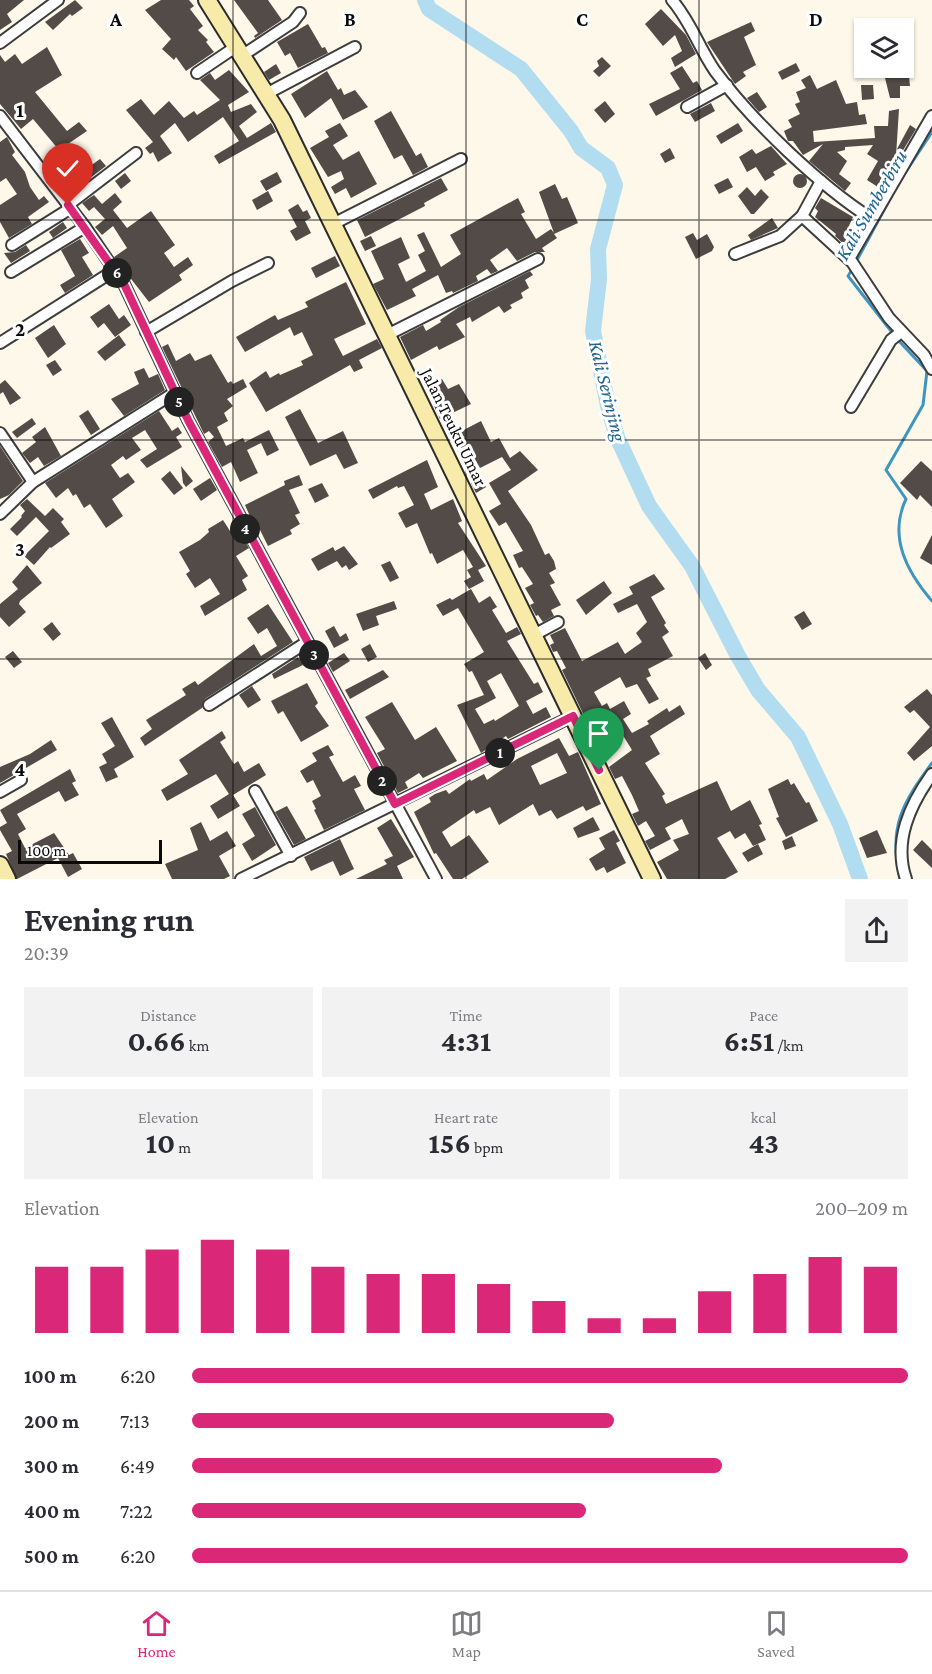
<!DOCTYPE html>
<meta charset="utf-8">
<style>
:root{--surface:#fff;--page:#f2f2f3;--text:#2b2b33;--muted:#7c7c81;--line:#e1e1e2;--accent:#db2777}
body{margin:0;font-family:"Crimson Pro",serif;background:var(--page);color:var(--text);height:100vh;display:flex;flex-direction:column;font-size:22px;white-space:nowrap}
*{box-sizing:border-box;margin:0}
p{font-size:20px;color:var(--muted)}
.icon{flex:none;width:33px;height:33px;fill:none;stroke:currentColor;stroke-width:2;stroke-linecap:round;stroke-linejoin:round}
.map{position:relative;height:879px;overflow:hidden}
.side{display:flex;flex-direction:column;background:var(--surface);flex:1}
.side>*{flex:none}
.tools{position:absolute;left:854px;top:18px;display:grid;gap:12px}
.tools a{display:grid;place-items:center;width:60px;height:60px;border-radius:0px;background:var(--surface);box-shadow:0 2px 4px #0004;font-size:30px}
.scale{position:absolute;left:18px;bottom:15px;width:144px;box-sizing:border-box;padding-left:6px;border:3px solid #0a0a0a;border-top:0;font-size:16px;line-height:21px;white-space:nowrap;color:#0a0a0a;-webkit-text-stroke:4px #fff;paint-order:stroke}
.pin{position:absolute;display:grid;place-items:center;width:51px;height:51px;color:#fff;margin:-62px -26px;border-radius:50% 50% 50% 0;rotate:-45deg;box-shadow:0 0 6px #0007}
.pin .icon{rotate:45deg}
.km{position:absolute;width:30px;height:30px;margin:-15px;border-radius:50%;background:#222;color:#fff;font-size:16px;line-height:30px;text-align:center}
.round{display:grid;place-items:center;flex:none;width:63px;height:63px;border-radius:0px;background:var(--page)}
.overview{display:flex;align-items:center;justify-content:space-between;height:102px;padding:0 24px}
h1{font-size:33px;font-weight:700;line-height:45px}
.stats{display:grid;grid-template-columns:repeat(3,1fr);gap:9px;height:102px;padding:6px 24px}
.stats div{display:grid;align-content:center;border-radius:0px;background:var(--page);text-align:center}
.stats b{font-size:30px;font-weight:700}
.stats small{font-size:16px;font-weight:400}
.stats p{font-size:16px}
.chart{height:168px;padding:12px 24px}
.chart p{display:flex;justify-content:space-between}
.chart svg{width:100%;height:108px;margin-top:6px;stroke:var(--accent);stroke-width:6}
ul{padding:0 24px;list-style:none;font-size:20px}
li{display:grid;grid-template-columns:96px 72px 1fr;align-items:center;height:45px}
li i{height:15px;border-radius:8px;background:var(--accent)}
.menu{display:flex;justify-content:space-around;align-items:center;height:84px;border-top:2px solid var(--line);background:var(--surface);font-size:16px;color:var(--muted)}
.menu a{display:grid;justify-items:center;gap:3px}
.menu .on{color:var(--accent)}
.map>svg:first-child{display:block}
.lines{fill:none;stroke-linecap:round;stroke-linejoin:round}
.stream{stroke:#3f95c1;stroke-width:3}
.river{stroke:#b2ddf0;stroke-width:16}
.building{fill:#524b47;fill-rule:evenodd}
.street-casing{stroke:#3d3d3d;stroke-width:14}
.secondary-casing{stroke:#2c2c2c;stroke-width:20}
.street{stroke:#fff;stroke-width:10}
.secondary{stroke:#f8eba9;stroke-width:16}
.route-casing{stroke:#fff;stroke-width:12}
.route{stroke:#db2777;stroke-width:8}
.grid{fill:none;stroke:#0a0a0a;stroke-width:1.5;stroke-opacity:0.55}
.labels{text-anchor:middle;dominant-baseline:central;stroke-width:6;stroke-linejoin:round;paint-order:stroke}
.street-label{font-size:18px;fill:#0a0a0a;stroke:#fff}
.water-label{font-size:20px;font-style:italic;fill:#1f6590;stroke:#fff}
.grid-label{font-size:20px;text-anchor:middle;font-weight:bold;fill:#0a0a0a;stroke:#fff;stroke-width:6;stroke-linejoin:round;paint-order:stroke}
</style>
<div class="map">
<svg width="932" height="879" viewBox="0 0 932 879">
<rect width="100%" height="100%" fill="#fdf8e9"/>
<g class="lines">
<g class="stream">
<polyline points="905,173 932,132"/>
<polyline points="856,262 891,197"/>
<path d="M 853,268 L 848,276 L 898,340 L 927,371 L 923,405 L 886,470 L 906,499 C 888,537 907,572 932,601"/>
<path d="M 900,879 C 888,827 902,804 932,763"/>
</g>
<polyline class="river" points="425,0 429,9 521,69 571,131 581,148 608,168 615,185 598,249 599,279 593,331 608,406 617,437 649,506 692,566 738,656 758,690 798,737 840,824 860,879"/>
</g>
<g class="building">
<polygon points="0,0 24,0 7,14 12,22 0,30"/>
<polygon points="75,0 83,8 72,16 70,14 53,30 45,22"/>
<polygon points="161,0 189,0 194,6 190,9 203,26 198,30 208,40 206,42 214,52 186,71 176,57 174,60 162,49 171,39 145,10"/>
<polygon points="234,0 268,0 282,20 255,38 254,36 258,33"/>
<polygon points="661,9 686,35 696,54 675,67 671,58 682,51 675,35 663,46 645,24"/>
<polygon points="751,22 755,31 744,37 756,65 743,72 746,76 735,84 707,42"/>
<polygon points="308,24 322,48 325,47 328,53 298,68 290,53 285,56 277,42"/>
<polygon points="47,47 62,75 35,92 67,131 79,122 87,131 59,150 33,119 21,129 0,104 0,55 5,62 15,54 22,64"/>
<polygon points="602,57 611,66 599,77 593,71 599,66 597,61"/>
<polygon points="796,63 800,71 782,80 778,72"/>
<polygon points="276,64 281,73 269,80 264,72"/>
<polygon points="682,66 693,83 697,81 702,90 656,116 649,104 680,89 670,73"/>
<polygon points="229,70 249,92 228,105 231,112 251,104 257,112 239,126 247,138 271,123 276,132 219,164 214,156 239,141 223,117 188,142 175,123 160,136 172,153 158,162 153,152 150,154 145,148 153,142 126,110 141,99 154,115 169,101 184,118 194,111 197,115 220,100 200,80 210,73 215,80"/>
<polygon points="327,71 338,90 341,88 344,95 355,90 368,107 343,120 331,98 305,118 291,94"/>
<polygon points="810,75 817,89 836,80 846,104 857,102 859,115 865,114 867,124 813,131 814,142 875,138 874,126 888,126 889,111 899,109 896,156 881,178 886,181 881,189 867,180 878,161 867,154 873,145 845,147 845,150 837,152 847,161 839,174 851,183 845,191 809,161 823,144 803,155 793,141 788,141 784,131 792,127 788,120 800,114 795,104 800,102 796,92 806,88 801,80"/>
<polygon points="909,76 910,86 900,86 900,98 890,98 885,78"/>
<polygon points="861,85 873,85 874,99 862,100"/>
<polygon points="757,92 767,107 759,112 747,98"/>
<polygon points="605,101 615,114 605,123 594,110"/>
<polygon points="711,103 715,111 695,122 690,114"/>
<polygon points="391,111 416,156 421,153 428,167 413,175 402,155 394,159 374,121"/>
<polygon points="340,123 348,136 333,145 343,160 359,151 377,184 351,198 346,188 335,194 331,187 344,179 341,171 328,177 310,148 329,137 325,131"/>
<polygon points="738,123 743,131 721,144 716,136"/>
<polygon points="910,125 916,129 902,152 897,149"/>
<polygon points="7,137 15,152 12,155 25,172 30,187 39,200 44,196 49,202 28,217 32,224 9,238 0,222 0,205 17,194 6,178 0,182 0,142"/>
<polygon points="771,146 787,164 773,172 775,175 765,181 756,167 747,172 739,157 752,149 756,154"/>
<polygon points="670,148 675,158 665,163 660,154"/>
<polygon points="100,159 106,166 69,194 60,181 77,166 82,172"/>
<polygon points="277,172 282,182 266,191 260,181"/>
<polygon points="125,173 131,181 121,189 115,181"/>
<circle cx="800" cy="181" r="7"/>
<polygon points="441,178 448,190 424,203 425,206 365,237 357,220"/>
<polygon points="728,178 733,187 719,194 714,185"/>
<polygon points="555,184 562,199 567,197 578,223 554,234 557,238 542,248 545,252 535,252 517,261 507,248 490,260 498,271 491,274 487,269 476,276 478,281 453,293 452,291 446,293 438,275 412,289 416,296 387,310 373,284 384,279 371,251 401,237 410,258 398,264 406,282 426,271 418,255 425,251 417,235 424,232 441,267 461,254 450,235 518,198 525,212 521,214 536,239 551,229 554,233 539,192"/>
<polygon points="747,187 755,196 761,189 769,197 754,214 751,214 738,196"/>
<polygon points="268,191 273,201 257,210 252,200"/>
<polygon points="115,193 122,202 113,210 127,228 151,211 175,245 164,253 174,267 188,257 193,265 179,275 182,280 149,302 114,257 127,248 113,226 102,235 95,227 105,219 94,207 89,211 82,203 94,195 102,204"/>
<polygon points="821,198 853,217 848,228 856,233 847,247 835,236 836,234 815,217 818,211 815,208"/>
<polygon points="298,204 303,212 307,210 311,218 305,221 311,233 296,241 290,231 297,227 288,210"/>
<polygon points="772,218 778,228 751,240 748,235"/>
<polygon points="63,222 67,228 53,238 49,232"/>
<polygon points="693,233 697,240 707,234 714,247 712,251 696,259 685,237"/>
<polygon points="371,236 376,246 365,251 360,241"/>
<polygon points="80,239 89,253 82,257 93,275 65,293 60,285 75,276 61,250"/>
<polygon points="26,245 30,251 11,263 4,253 15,252"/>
<polygon points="335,256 340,266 316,278 311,268"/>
<polygon points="530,271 533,275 525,280 529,288 521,293 523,298 510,305 512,308 504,313 499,306 472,322 470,317 456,324 465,337 439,350 437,346 411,360 400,337 423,325 426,331 441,322 440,320 459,307"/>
<polygon points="346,282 366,324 334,339 343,356 377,339 382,348 359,360 363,368 354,372 350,365 266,412 249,383 266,371 270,378 279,373 280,375 303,365 301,361 313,355 302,332 294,336 290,327 245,352 236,337 275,315 278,320 308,307 305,302"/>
<polygon points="109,304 119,319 124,315 131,325 115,337 104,323 98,328 90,317"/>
<polygon points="54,325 66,344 48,358 35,338"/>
<polygon points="119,335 126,345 105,361 97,352"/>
<polygon points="168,344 176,361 190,353 195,361 211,354 228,383 231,381 233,384 243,379 247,387 227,399 233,406 224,413 228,421 217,427 226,446 243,438 245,442 269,430 279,450 267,456 261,443 247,450 258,473 240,482 231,462 222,467 208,442 214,437 209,431 204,434 162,347"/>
<polygon points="55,360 62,370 53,376 46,365"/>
<polygon points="144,368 149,378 158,374 165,390 124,416 111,399 139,384 134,372"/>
<polygon points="442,379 448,389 459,384 471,404 440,419 426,388"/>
<polygon points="5,380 21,398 10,405 3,392 0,394 0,384"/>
<polygon points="300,409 318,443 343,431 358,463 344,469 336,454 310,466 285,417"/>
<polygon points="88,410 100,429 91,435 79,416"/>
<polygon points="159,411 172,431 178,427 182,433 176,437 182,447 147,468 140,460 157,449 145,430 132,438 141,450 126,460 123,456 111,465 120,478 128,473 135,482 112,499 123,516 106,528 90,504 84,508 76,494 73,496 68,488 56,498 45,483"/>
<polygon points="32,418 36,424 17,438 12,432"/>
<polygon points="481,421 491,442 499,438 510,458 520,451 538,470 508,491 531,525 545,555 549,553 554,561 556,569 549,573 555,583 550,585 561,605 551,610 554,616 543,622 538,615 536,616 530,605 534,603 525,588 533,584 522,567 519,568 513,555 523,551 506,522 499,526 489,511 501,504 489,483 511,470 502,457 480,468 467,445 461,448 454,435"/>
<polygon points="45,427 61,456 44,466 38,457 30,463 22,453 36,442 32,437"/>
<polygon points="0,446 23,481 9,495 0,499"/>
<polygon points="427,460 438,487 424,494 431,510 453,499 462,521 458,523 486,566 478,570 484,581 469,589 464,581 471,577 467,570 473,567 463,550 437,564 432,553 430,554 417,523 406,528 398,513 414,505 404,486 398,488 397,486 373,499 368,490"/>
<polygon points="921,461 932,471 932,507 920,495 917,500 900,483"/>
<polygon points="181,466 193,481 186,487 183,483"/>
<polygon points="170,471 183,488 174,495 161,479"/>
<polygon points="299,475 303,485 289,490 300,513 295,515 300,524 290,530 292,534 268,546 259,528 256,530 245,505 285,485 284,481"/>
<polygon points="480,477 486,487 476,493 471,483"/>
<polygon points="210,478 217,490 201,501 193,489"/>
<polygon points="322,483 329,496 315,503 308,489"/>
<polygon points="27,499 45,516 53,508 64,519 61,522 70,534 51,548 50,547 34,565 24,556 49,531 36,517 17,536 10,529 22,517 21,516 25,511 20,505"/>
<polygon points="223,520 230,531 237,527 249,548 236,556 248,576 242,580 247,590 205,616 200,606 220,594 210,578 195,588 186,574 190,571 179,552 200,540 209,532 208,529"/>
<polygon points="932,535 932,565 920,558"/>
<polygon points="344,546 358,564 349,570 346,565 342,568 337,561 318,571 311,559 333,547 335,551"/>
<polygon points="390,561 399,578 390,582 381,565"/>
<polygon points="27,565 42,583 20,601 19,604 26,612 9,627 0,617 0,604 18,589 12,582"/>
<polygon points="654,574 665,589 651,597 666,623 664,625 669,632 662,637 673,656 648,669 651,676 646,678 659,699 649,704 637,684 626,688 620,677 594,692 602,706 607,703 610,709 624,701 631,714 623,719 632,733 649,724 647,721 667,708 669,712 680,705 685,714 650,736 660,754 645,763 665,794 662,796 666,804 717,781 731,811 750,800 762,824 759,825 766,840 753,846 745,833 735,839 730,831 717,838 738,872 725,879 667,879 657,862 679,850 673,840 689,834 682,819 665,828 671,839 650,850 645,841 655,836 646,821 638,826 632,814 639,811 632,795 622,776 615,779 609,767 632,750 619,729 613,732 605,718 589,726 562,670 566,668 557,651 553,652 550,645 554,643 550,635 565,628 582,661 618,642 625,654 642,642 636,633 647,622 637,604 618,613 613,604 633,594 629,587"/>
<polygon points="604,581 612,593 586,615 576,600"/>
<path d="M 471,589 L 479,603 L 490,596 L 497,607 L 492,610 L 506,633 L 517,627 L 521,634 L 507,641 L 534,684 L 538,682 L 543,692 L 526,701 L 533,714 L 546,707 L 551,717 L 508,739 L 506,736 L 481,753 L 457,705 L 484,695 L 472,671 L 469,672 L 464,664 L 484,652 L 458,608 L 443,616 L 436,605 L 450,598 L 452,600 ZM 501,673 L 519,706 L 495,721 L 494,719 L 484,724 L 475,709 L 496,698 L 487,681 Z"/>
<polygon points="394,601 397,609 376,616 379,625 363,631 356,614"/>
<polygon points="268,604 293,642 205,699 202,708 145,746 140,738 152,729 146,720 186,695 182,689 195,681 198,685 254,644 261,656 277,646 267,628 258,634 247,618"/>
<polygon points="804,611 812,624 802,630 794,617"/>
<polygon points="52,622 61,634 53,641 43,629"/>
<polygon points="334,626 340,637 346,633 349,640 334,648 325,631"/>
<polygon points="370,644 377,657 368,662 361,649"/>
<polygon points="13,651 22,662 14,668 5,657"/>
<polygon points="344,653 350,661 333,672 328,663"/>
<polygon points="705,653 712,665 706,670 698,658"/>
<polygon points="298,657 303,665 274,679 272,674"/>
<polygon points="383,670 389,677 350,699 345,690"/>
<polygon points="307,683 318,703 315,706 329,726 301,742 283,711 278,714 271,701"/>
<polygon points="252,686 261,700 248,708 239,695"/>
<polygon points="927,689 932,695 932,746 914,761 907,753 930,727 914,710 910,713 904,707"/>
<polygon points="392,702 415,740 436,727 457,761 423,778 419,773 405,782 408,788 398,793 377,753 385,749 365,717"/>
<polygon points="112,717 134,757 114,769 118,777 106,782 99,767 107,763 102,754 115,746 101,723"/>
<polygon points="222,731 226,738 220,742 234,764 238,761 244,772 259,763 266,775 233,795 240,806 218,819 210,806 229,794 216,774 167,801 161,790 188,774 179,760"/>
<path d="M 559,738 L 569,756 L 578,752 L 601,804 L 586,811 L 583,806 L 557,819 L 551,810 L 539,816 L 533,804 L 499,825 L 490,807 L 476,814 L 474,810 L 442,832 L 451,847 L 469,835 L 489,862 L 462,879 L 453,879 L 436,853 L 434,854 L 414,812 L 431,802 L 429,798 L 435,794 L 446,790 L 449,794 L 470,779 L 471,781 L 484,774 L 487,780 L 517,759 ZM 557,753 L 567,773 L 540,785 L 531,766 Z"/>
<polygon points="51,740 57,750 0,783 0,767 30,754"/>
<polygon points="328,745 334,755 329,757 343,782 355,775 361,786 354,789 365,810 324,830 314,810 316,809 312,801 321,796 313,780 307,783 300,771 317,761 312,753"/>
<polygon points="70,769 76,781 72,783 79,795 65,802 59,791 17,814 26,829 18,834 25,848 54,833 69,855 73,853 82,869 68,877 58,858 17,879 6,854 12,851 0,830 0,827 7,823 0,810"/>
<polygon points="788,779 791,785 794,783 806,803 809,802 818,821 786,837 776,818 779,817 768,789"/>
<polygon points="287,806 306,839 294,845 275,812"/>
<polygon points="255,807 276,845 252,861 242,844 255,836 242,814"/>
<polygon points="593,817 600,830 578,838 573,828"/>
<polygon points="391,819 414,857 397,866 403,879 356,879 387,864 384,860 393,856 377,828"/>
<polygon points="201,822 210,841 227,831 236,846 219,856 230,876 224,879 172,879 165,864 198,850 190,828"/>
<polygon points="614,830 620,841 616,843 626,863 607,873 604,867 596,871 589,859 605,849 599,838"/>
<polygon points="877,830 887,853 867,858 859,838"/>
<polygon points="792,836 796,846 785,850 782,841"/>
<polygon points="340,839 354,869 340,876 333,861 311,871 304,857"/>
<polygon points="922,840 932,850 932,868 913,850"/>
<polygon points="758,844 763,854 748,862 742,853"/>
</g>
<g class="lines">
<g class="street-casing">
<g id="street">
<path d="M 672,0 C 691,22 699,48 715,71 C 752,121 820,186 872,219"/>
<polyline points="0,43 58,0"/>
<polyline points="243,55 293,22 300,13"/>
<polyline points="197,73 237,46"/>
<polyline points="266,94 355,47"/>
<polyline points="687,107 727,85"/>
<polyline points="0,116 85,227 124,284 188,420 436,879"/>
<polyline points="821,181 802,216 852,262 889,318 924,355 932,369"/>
<polyline points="68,205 136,153"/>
<polyline points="333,224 461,159"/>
<polyline points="12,245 71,208"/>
<polyline points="735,254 780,236 802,216"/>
<polyline points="849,259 932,116"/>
<polyline points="11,272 85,227"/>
<polyline points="146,332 232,281 268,263"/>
<polyline points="387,335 538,259"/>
<polyline points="0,343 115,270"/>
<polyline points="851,407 891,340 901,332"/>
<polyline points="0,433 33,482"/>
<polyline points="0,514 33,482 174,393"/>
<polyline points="534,635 558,622"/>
<polyline points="209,705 307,642"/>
<polyline points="255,791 291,856"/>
<polyline points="0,792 21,780"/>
<polyline points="241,879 573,716"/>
<path d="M 906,879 C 893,841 910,805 932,774"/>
</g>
</g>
<g class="secondary-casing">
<g id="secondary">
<polyline points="207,0 282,120 652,879"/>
<polyline points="0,865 7,879"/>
</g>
</g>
<use href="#street" class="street"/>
<use href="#secondary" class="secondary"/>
</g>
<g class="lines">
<g class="route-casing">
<polyline id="route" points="68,205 124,284 188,420 395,804 573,716 599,770"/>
</g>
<use href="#route" class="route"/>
</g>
<path class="grid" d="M 233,0 L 233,879M 466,0 L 466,879M 699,0 L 699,879M 0,220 L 932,220M 0,440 L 932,440M 0,659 L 932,659"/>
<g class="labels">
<g class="street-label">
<text transform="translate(454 427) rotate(64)">Jalan Teuku Umar</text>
</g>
<g class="water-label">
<text transform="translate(871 205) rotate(-60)">Kali Sumberbiru</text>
<text transform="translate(608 391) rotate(76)">Kali Serinjing</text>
</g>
</g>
<g class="grid-label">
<text x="116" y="26">A</text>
<text x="350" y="26">B</text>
<text x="582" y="26">C</text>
<text x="816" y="26">D</text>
<text x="20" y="117">1</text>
<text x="20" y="336">2</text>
<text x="20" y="556">3</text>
<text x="20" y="776">4</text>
</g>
</svg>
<div class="tools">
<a><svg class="icon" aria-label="layers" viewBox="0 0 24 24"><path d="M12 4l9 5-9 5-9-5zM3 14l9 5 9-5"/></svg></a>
</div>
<div class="scale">100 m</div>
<div class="pin" style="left:599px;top:770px;background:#1e9e55"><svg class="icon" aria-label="arrive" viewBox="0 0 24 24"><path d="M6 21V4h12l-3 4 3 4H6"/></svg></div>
<div class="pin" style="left:68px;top:205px;background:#d93025"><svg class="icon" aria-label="check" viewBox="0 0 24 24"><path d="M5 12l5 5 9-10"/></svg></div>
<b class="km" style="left:500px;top:753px">1</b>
<b class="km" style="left:382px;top:781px">2</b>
<b class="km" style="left:314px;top:655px">3</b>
<b class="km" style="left:245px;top:529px">4</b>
<b class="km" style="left:179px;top:402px">5</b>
<b class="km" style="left:117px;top:273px">6</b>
</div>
<section class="side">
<div class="overview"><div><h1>Evening run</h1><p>20:39</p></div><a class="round"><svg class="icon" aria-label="share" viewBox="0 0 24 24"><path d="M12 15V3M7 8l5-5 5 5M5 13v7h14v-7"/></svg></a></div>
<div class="stats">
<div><p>Distance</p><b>0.66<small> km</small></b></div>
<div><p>Time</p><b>4:31</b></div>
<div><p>Pace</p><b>6:51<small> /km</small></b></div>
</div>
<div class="stats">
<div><p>Elevation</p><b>10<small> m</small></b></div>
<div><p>Heart rate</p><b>156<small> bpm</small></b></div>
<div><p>kcal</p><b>43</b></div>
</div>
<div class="chart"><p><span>Elevation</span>200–209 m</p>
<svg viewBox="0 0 160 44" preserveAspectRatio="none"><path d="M5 44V17M15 44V17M25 44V10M35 44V6M45 44V10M55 44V17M65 44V20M75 44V20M85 44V24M95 44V31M105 44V38M115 44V38M125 44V27M135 44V20M145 44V13M155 44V17"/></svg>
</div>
<ul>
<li><b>100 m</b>6:20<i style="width:100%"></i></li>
<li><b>200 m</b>7:13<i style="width:59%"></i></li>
<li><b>300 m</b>6:49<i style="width:74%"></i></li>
<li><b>400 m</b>7:22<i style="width:55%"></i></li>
<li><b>500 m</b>6:20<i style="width:100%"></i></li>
</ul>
</section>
<nav class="menu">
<a class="on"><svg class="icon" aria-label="home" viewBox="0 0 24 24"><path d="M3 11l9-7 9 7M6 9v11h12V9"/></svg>Home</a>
<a><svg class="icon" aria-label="map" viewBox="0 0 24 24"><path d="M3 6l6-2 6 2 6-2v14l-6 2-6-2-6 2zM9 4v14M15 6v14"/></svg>Map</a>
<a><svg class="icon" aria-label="saved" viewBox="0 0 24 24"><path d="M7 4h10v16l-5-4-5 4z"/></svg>Saved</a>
</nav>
